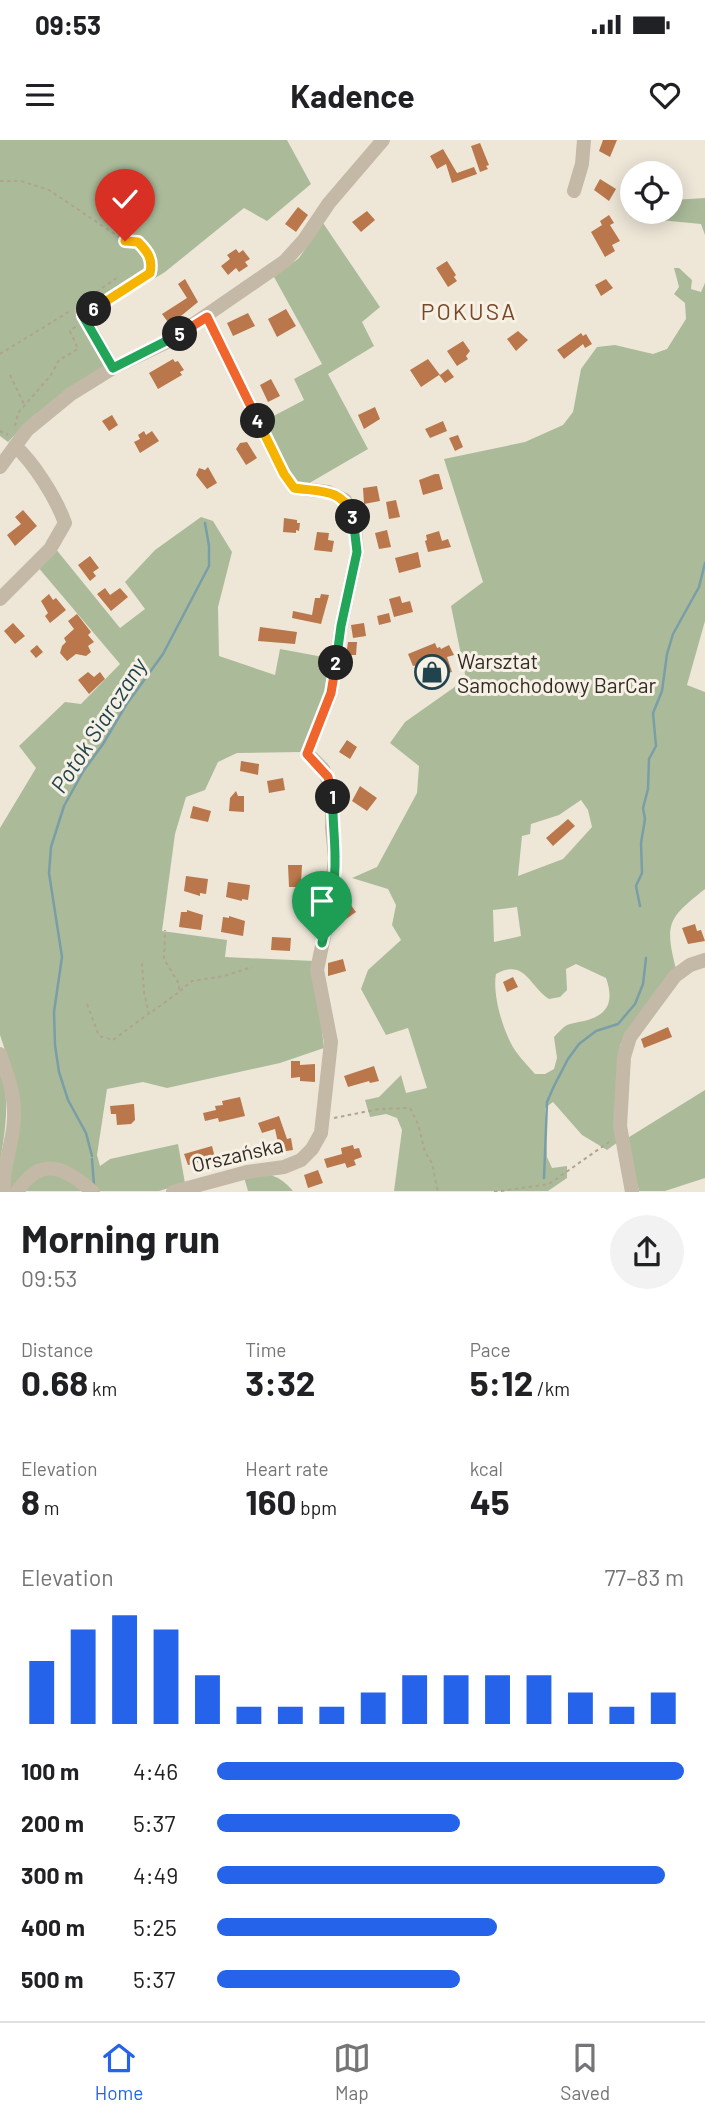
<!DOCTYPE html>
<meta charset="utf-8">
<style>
:root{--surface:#fff;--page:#f2f2f2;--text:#202124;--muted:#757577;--line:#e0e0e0;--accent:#2563eb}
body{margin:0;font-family:Barlow,sans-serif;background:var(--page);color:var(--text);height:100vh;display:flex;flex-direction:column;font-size:26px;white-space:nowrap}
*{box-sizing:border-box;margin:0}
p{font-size:23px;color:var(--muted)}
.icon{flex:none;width:38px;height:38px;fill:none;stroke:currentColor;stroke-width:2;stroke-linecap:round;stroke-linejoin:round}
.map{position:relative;height:1052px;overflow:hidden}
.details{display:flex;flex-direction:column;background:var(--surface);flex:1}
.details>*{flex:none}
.buttons{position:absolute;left:620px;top:21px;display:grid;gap:14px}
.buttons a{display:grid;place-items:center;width:63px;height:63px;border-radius:50%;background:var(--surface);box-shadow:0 4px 18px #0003;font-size:35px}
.pin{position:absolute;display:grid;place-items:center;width:60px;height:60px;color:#fff;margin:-72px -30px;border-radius:50% 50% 50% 0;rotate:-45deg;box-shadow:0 0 7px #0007}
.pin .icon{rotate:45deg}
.km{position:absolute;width:35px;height:35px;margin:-18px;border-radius:50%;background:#222;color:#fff;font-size:19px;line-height:35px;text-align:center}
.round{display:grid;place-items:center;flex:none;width:74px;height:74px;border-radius:37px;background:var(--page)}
.overview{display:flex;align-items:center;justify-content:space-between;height:119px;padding:0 21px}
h1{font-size:38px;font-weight:700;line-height:52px}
.figures{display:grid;grid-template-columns:repeat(3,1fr);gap:10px;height:119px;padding:7px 21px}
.figures div{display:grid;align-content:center}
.figures b{font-size:35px;font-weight:700}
.figures small{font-size:19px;font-weight:400}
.figures p{font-size:19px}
.chart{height:196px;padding:14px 21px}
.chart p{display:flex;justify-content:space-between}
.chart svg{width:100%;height:126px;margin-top:7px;stroke:var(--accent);stroke-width:6}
ul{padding:0 21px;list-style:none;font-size:23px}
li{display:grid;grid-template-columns:112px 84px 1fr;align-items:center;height:52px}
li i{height:18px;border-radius:9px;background:var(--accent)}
.status{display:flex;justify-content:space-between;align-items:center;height:49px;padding:0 35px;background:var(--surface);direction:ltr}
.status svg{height:19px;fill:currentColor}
header{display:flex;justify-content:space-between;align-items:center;height:91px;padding:0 21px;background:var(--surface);font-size:32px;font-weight:700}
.tab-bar{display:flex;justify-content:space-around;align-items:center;height:98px;border-top:2px solid var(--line);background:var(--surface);font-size:19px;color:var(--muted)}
.tab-bar a{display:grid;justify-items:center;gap:4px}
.tab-bar .selected{color:var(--accent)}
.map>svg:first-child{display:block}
.green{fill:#abbb9a;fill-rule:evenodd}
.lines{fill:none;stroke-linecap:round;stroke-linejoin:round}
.stream{stroke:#7a9ea8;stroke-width:2.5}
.building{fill:#b9774b}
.path{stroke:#b0a390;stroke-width:2;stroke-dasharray:3.5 3.5;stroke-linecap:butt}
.minor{stroke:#c4b8a6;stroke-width:14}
.split-1-casing{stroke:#fff;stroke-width:14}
.split-2-casing{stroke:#fff;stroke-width:14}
.split-3-casing{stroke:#fff;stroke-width:14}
.split-4-casing{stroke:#fff;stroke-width:14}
.split-5-casing{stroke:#fff;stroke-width:14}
.split-6-casing{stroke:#fff;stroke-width:14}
.split-7-casing{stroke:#fff;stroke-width:14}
.split-1{stroke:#22a559;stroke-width:9}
.split-2{stroke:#f0652b;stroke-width:9}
.split-3{stroke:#22a559;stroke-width:9}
.split-4{stroke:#f5b400;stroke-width:9}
.split-5{stroke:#f0652b;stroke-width:9}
.split-6{stroke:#22a559;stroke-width:9}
.split-7{stroke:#f5b400;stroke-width:9}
.labels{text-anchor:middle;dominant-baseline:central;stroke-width:6;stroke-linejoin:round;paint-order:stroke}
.poi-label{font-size:21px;fill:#312b26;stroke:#f6f1e4;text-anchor:start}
.street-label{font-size:21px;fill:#312b26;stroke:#f6f1e4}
.neighbourhood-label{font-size:23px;letter-spacing:2px;fill:#784727;stroke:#f6f1e4}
.water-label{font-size:23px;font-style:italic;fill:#20434e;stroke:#f6f1e4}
</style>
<div class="status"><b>09:53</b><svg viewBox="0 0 49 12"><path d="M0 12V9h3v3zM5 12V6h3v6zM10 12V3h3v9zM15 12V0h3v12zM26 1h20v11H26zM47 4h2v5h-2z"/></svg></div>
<header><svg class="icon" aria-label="menu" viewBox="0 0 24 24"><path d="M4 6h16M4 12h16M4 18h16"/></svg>Kadence<svg class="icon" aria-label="heart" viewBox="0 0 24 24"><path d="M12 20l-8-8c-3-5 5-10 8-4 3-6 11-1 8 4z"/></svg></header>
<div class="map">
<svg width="705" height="1052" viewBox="0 0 705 1052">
<rect width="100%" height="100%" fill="#eee7d8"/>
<g class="green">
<polygon points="0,0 287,0 311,44 267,81 244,68 165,132 89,178 107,227 33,276 8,302 0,296"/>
<polygon points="705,58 705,95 701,84 649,79 658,72 670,72 670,62 673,60"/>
<polygon points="323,83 380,167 362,182 374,206 328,234 368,309 306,345 294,343 262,282 304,260 294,239 322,224 274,137 299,118"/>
<path d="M 674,128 L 679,128 L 692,140 L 691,149 L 701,152 L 705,143 L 705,481 L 687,545 L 705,552 L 705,749 C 669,778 664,782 676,829 L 620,905 L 616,959 L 618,1002 L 607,1010 L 582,995 L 553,962 L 545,968 L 547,1017 L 552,1028 L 567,1026 L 567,1038 L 548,1051 L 394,1051 L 402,990 L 397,978 L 386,974 L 370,977 L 365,960 L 379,957 L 401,935 L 406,953 L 427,948 L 408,888 L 386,895 L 361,849 L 368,830 L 401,800 L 392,785 L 396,765 L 388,749 L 352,738 L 377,727 L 417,653 L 419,626 L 390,603 L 405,582 L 466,539 L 451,466 L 483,442 L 444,319 L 525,302 L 563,285 L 573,272 L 581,229 L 597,207 L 615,205 L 653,214 L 667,209 L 686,179 L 685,163 L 674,154 L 679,147 ZM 581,660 L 588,670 L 592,687 L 563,719 L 518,736 L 522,696 L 530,694 L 531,684 L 559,675 ZM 517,767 L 521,796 L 494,802 L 493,770 ZM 576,824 L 606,838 C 614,861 609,875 584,881 C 579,882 572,883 567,885 C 562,888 558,893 554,897 L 557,918 L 554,929 L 545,934 L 535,934 C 529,927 522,920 517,913 C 504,896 492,855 496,834 C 525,818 529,846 549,859 L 560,857 L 567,850 L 566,829 Z"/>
<path d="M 201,377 L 213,381 L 232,412 L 218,467 L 219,516 L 275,535 L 280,509 L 334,519 L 325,556 L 302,612 L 237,613 L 218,622 L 205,650 L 186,657 L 175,694 L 162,791 L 227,800 L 225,817 L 314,821 L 324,908 L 280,923 L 167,948 L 143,942 L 107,949 L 97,1015 L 100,1026 L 110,1019 L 178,1004 L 185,1043 L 159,1051 L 23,1051 L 29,1042 L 68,1026 C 18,1018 40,1031 10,1051 L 8,1042 L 18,949 L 0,895 L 0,688 L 36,628 L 19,606 L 65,562 L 81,564 L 120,524 L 37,426 L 55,408 L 120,488 L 145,469 L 125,442 L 155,410 Z"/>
<path d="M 0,929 C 11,961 5,991 0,1023 Z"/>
<polygon points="705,950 705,1038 665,1051 639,1051 626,999"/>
<path d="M 243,1034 C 267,1034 277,1032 293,1051 L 248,1051 Z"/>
</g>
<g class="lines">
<g class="stream">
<polyline points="640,766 636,746 642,733 641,703 645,679 643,668 648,649 649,619 656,606 653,573 662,551 667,514 673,494 699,447 705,423"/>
<polyline points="92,1016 86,993 68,960 59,932 55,905 54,872 62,817 49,733 51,707 64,666 84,630 103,604 126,565 163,514 209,426 209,406 205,383"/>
<polyline points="92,1019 94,1045"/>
<polyline points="544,1038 547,962 554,946 568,919 579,904 596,891 618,884 635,864 643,844 646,818"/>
</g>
</g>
<g class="building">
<polygon points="603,0 617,0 610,17 599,11"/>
<polygon points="480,3 489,25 486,26 488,29 480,32 471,6"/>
<polygon points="443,9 457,33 474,27 477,34 452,43 446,24 437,29 430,16"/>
<polygon points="600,39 616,49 609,61 594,50"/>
<polygon points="298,67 308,75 296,92 285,84"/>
<polygon points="367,71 375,80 361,92 352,82"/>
<polygon points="609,75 614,83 610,85 620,101 612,105 615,111 605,117 591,92 602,85 600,81"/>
<polygon points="236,109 239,113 243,110 250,119 245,122 248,126 239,132 236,128 228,135 221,126 230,119 227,115"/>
<polygon points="447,121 456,135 454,137 457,141 448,147 436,128"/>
<polygon points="185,139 198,162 170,185 162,174 187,158 178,144"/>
<polygon points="606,139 613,148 601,156 595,145"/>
<polygon points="286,169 296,186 277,197 268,179"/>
<polygon points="248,173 255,186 233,196 227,183"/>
<polygon points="518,191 528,200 516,211 507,199"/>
<polygon points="581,193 583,196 586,194 592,204 585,208 583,204 564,219 557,210"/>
<polygon points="463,201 470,211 466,216 468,219 457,226 447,211"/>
<polygon points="173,219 175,222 178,221 184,230 180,232 182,235 158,249 149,233"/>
<polygon points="428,219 440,235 448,229 454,237 445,243 439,235 421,247 410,230"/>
<polygon points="271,239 280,256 268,262 260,245"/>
<polygon points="375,267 380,279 364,289 358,275"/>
<polygon points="112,275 118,285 109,291 102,281"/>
<polygon points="443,281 447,291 430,298 425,289"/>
<polygon points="144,291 146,295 152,291 159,301 140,313 134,302 140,299 138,295"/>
<polygon points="458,295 463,307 455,311 449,298"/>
<polygon points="247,302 257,318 246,325 236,309 240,303"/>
<polygon points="208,327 217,343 207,349 196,335 199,328 205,330"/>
<polygon points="435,334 439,334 443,349 423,355 419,340"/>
<polygon points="377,346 380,361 364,364 363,348"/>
<polygon points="396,360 400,377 389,379 386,362"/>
<polygon points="23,370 37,386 15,406 7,395 21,384 15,377"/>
<polygon points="284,378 297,380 297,383 300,383 299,391 296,390 296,393 283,392"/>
<polygon points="387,390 391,407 379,409 375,393"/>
<polygon points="439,391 442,401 448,399 451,407 428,412 425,401 427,400 426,395"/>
<polygon points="317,392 329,393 328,400 334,401 332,412 314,410"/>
<polygon points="418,412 421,427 399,433 395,418"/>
<polygon points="90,416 99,428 93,432 96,436 90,441 78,425"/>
<polygon points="105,448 110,455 120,448 128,457 111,471 97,454"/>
<polygon points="49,454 53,460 56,458 66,470 50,483 45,476 48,473 41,461"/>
<polygon points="321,454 329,455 321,484 292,478 293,471 312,475 315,458 320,458"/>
<polygon points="400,456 402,463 410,461 413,472 394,477 389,459"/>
<polygon points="389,473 391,482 379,485 377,476"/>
<polygon points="77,474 91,492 88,495 94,502 88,506 91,512 86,516 76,514 67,521 60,513 62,506 66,502 64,498 74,489 68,481"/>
<polygon points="13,483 25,496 15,504 4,491"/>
<polygon points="364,483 366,496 353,498 351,485"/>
<polygon points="260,487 297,492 295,504 258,501"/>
<polygon points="348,502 357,502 356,515 346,515"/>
<polygon points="435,503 437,508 440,507 441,509 449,505 454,515 447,517 452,532 442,535 444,539 435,543 425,526 418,529 417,525 413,526 408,514"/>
<polygon points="37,505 43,512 36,518 30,511"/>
<polygon points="88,532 94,537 100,532 105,539 89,554 78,540"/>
<polygon points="347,600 357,607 350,619 339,612"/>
<polygon points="241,621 259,624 258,635 240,631"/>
<polygon points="283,638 285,650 269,653 267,641"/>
<polygon points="360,646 377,658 367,671 352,661"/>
<polygon points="236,651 238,656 244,656 244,672 229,671 230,658"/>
<polygon points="193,666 211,671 208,682 190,678"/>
<polygon points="568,679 575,686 553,706 546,698"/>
<polygon points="288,725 302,725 301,743 299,743 299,747 289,747"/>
<polygon points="186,736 208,739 206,754 200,753 200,756 184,751"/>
<polygon points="228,742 250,745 248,760 242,759 242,761 226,757"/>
<polygon points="350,764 356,772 336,786 339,772"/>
<polygon points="187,770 203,775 201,790 179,787 181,772 187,772"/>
<polygon points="229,776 245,781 243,796 221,792 223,777 229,778"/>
<polygon points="695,784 697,791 701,790 705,801 688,804 682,788"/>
<polygon points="272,797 291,798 290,811 271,810"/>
<polygon points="343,819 346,831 328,836 328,823"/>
<polygon points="513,837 518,847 507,852 503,842"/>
<polygon points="668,887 672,897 644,908 641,899"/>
<polygon points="291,921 300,921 300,925 315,924 315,942 300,941 300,937 291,938"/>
<polygon points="374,926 379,941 370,943 369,941 348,947 344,936"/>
<polygon points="240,957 245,976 219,982 218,978 205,981 203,973 216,970 215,966 223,965 222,961"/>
<polygon points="134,964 135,980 131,984 117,985 116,974 111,974 110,966"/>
<polygon points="279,976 287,999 291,998 293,1010 280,1012 275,989 262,993 258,983"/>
<polygon points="353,1005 354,1009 359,1008 362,1017 354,1020 356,1025 347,1028 345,1023 327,1028 324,1019 342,1014 341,1008"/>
<polygon points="212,1006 215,1018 188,1025 184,1014"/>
<polygon points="318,1030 323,1043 308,1048 304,1035"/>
</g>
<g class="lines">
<g class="path">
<path d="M 0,41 L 21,41 L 49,50 L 125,101 L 138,102 C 147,112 154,119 150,133 L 92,170"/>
<polyline points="85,160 118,137"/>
<polyline points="0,214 70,171"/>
<polyline points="10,235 24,264"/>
<polyline points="15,286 18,273 51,235 59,220 78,209 70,191 76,186"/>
<polyline points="0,291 8,295"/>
<polyline points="142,823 144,852 149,874 179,852 179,844 164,819 165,790"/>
<polyline points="180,851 192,841 224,836 252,827"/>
<polyline points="87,864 99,896 113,900 148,874"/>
<polyline points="334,978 379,969 410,968 418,984 425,1012 432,1023 438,1052"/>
<polyline points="494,1052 549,1044 609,1002"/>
</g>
<g class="minor">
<polyline points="574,51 582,24 584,0"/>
<polyline points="81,172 113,228"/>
<polyline points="0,327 27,290 71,254 113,228 169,201 285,121 304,100 329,63 383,0"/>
<path d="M 0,459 L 50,409 L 65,383 C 56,358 34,323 15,306"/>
<path d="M 0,914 C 8,936 15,955 14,979 C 13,1004 2,1027 4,1052"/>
<path d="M 17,1052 C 41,1015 65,1027 93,1052"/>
<polyline points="173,1052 247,1032 284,1027 301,1020 312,1009 321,993 331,902 317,830 330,767 335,718 332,687 333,651 323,629 307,613 331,553 341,486 357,412 354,380 345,360 328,352 294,348 284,334 207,177"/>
<polyline points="632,1052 620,986 624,917 630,897 675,836 690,825 705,820"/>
</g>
</g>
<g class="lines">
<g class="split-1-casing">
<path id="split-1" d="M 322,803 C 328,776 336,745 335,717 C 335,696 332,677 333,657"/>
</g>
<g class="split-2-casing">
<polyline id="split-2" points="333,657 328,637 307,614 331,553 336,523"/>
</g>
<g class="split-3-casing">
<polyline id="split-3" points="336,523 341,486 357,412 353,377"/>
</g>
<g class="split-4-casing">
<path id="split-4" d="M 258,281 L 284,334 L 294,348 C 320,352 343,348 353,377"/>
</g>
<g class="split-5-casing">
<polyline id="split-5" points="180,194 207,177 258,281"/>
</g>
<g class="split-6-casing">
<polyline id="split-6" points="94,169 83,176 113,228 180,194"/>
</g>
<g class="split-7-casing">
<path id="split-7" d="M 94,169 L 150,133 C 153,119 148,112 138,102 L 125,101"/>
</g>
<use href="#split-1" class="split-1"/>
<use href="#split-2" class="split-2"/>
<use href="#split-3" class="split-3"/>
<use href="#split-4" class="split-4"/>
<use href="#split-5" class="split-5"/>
<use href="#split-6" class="split-6"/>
<use href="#split-7" class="split-7"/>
</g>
<defs>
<g id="shop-ring" transform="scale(1.75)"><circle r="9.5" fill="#f6f1e4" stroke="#20434e" stroke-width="1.5"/><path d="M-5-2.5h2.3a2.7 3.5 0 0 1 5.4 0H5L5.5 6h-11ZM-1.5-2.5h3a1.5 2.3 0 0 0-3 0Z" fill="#20434e"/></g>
</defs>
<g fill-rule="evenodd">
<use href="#shop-ring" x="432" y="532"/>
</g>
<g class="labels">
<g class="poi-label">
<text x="457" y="520">Warsztat<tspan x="457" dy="24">Samochodowy BarCar</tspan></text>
</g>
<g class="street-label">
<text transform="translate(237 1014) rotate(-13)">Orszańska</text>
</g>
<g class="neighbourhood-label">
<text x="469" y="171">POKUSA</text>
</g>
<g class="water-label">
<text transform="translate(98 585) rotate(-57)">Potok Siarczany</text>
</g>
</g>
</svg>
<div class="buttons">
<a><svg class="icon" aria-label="locate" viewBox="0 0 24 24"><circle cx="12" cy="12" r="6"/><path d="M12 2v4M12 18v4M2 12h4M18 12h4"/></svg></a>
</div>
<div class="pin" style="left:322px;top:803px;background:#1e9e55"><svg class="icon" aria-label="arrive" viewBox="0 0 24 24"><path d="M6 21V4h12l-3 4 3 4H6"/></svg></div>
<div class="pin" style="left:125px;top:101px;background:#d93025"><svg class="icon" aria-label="check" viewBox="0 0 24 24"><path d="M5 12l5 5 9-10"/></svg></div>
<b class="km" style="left:333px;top:657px">1</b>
<b class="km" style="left:336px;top:523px">2</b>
<b class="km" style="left:353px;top:377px">3</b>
<b class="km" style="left:258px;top:281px">4</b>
<b class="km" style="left:180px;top:194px">5</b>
<b class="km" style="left:94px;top:169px">6</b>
</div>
<section class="details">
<div class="overview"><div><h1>Morning run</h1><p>09:53</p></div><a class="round"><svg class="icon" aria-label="share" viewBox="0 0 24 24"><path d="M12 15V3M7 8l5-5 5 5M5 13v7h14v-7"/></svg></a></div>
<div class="figures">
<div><p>Distance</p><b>0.68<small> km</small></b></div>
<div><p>Time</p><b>3:32</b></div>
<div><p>Pace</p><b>5:12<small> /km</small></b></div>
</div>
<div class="figures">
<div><p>Elevation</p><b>8<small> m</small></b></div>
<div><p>Heart rate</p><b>160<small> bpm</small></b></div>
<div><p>kcal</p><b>45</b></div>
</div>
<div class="chart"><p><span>Elevation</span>77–83 m</p>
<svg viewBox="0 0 160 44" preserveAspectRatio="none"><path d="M5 44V22M15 44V11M25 44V6M35 44V11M45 44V27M55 44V38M65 44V38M75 44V38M85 44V33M95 44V27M105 44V27M115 44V27M125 44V27M135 44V33M145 44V38M155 44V33"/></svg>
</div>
<ul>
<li><b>100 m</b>4:46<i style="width:100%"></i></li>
<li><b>200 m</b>5:37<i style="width:52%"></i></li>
<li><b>300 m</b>4:49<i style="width:96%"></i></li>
<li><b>400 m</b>5:25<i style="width:60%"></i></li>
<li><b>500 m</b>5:37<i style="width:52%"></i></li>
</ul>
</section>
<nav class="tab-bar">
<a class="selected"><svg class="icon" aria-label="home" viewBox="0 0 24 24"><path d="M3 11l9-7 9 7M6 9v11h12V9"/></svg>Home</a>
<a><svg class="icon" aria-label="map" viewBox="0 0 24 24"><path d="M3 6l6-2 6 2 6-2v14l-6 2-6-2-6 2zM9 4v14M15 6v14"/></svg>Map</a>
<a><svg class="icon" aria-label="saved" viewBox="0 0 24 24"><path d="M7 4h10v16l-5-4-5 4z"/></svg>Saved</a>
</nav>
